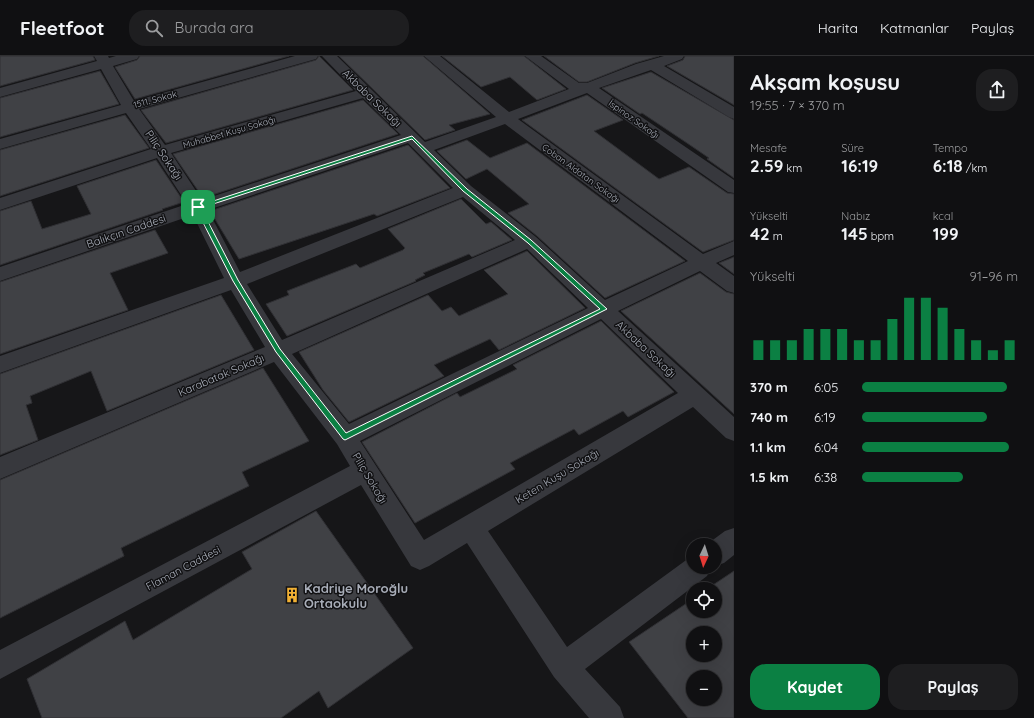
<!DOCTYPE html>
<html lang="tr">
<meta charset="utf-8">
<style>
:root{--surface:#101012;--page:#1e1e20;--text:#f1f3f6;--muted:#9c9d9f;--line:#303032;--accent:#0b8043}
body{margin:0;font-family:Quicksand,sans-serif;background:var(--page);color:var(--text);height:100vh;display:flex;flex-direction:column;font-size:15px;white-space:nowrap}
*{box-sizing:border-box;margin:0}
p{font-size:13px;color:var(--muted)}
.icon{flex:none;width:22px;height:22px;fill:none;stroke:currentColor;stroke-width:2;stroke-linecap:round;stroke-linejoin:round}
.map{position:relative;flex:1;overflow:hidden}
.panel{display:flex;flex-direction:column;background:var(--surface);width:300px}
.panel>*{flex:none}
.needle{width:26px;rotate:184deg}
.tools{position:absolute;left:686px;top:482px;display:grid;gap:8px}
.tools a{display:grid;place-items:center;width:36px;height:36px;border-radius:50%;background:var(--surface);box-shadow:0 4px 16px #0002,0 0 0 1px var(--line);font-size:20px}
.pin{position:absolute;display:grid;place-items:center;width:34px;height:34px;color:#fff;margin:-17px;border-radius:8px;box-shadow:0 2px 6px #0006}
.round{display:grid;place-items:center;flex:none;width:42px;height:42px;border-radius:16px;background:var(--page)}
.head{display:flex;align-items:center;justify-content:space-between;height:68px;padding:0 16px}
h1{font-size:22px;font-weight:800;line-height:30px}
.metrics{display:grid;grid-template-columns:repeat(3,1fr);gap:6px;height:68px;padding:4px 16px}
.metrics div{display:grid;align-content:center}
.metrics b{font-size:17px;font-weight:800}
.metrics small{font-size:11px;font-weight:400}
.metrics p{font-size:11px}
.chart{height:112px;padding:8px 16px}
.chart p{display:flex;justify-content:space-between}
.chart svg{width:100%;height:72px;margin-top:4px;stroke:var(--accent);stroke-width:6}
.action{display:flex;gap:8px;margin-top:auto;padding:8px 16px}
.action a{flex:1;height:46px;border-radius:16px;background:var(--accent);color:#fff;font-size:16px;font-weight:800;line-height:46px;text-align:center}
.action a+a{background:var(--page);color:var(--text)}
ul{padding:0 16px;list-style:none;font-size:13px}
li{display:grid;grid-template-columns:64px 48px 1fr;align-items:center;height:30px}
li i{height:10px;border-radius:5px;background:var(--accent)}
header{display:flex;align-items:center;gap:24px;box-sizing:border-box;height:56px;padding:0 20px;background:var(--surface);border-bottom:1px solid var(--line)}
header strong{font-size:19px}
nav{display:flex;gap:22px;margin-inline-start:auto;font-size:14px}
.search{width:280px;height:36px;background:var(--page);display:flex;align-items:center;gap:10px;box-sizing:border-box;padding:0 14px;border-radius:16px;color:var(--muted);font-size:15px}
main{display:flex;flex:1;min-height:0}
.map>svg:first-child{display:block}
.building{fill:#404145;stroke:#303034;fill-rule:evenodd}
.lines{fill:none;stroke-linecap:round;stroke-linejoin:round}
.minor{fill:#37383d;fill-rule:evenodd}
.route{fill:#0b8043;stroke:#fff;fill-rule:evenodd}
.labels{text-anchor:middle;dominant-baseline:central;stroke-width:3;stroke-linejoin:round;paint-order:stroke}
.far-street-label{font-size:9px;fill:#a8adb8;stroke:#111113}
.street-label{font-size:11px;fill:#a8adb8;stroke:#111113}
.near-poi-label{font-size:13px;font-weight:bold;fill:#a8adb8;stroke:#111113;text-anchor:start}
</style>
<header>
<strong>Fleetfoot</strong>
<div class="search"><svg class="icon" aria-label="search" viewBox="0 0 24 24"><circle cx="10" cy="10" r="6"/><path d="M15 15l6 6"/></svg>Burada ara</div>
<nav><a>Harita</a><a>Katmanlar</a><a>Paylaş</a></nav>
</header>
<main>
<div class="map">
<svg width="734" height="662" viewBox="0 0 734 662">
<rect width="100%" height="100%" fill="#161618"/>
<g class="building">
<polygon points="0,0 93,0 95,4 0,30"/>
<polygon points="140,0 289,0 135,43 115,11 137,4"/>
<polygon points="319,0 353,34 166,87 141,54 316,4"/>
<polygon points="339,0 423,0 490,58 449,69 455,74 425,84"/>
<polygon points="442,0 524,0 566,33 537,44 510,21 481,31"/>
<polygon points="544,0 659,0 635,7 587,26 579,26"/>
<polygon points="685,0 734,0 734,49 667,10 683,4"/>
<polygon points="100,15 119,48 0,81 0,42"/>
<polygon points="651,16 734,64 734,122 707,103 709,102 687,87 642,57 640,58 602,32"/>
<polygon points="587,39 623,64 594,75 659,123 689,111 727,137 734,138 734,184 703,196 522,64"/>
<polygon points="363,44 398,78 203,142 173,98"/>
<polygon points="125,59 149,92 0,140 0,94"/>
<polygon points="467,84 490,102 527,87 685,205 605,242 537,180 508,157 529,148 487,113 466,123 437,95"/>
<polygon points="408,89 450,132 377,160 374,158 239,203 210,155"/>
<polygon points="156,104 184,146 162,153 163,154 0,209 0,155 31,145 42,173 91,158 77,130"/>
<polygon points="461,143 486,168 491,166 512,184 472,201 469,198 423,217 425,219 415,224 416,225 287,280 266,248 289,239 287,235 356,208 360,212 403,194 405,192 388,173"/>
<polygon points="155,174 168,197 110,217 128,254 0,298 0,226"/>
<polygon points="527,195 585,252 499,294 490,283 434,309 444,320 349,366 323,334 299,296 428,239 442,255 451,251 459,260 508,238 484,214"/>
<polygon points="734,201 734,218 719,207"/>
<polygon points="700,217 726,236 734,238 734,358 621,255"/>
<polygon points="221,239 254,294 107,355 91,315 30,340 32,347 26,349 38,384 0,399 0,318"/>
<polygon points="601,265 674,336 628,361 623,355 579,379 574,373 510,407 515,413 415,467 362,386 457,337 460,341 517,313 513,309"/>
<polygon points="263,312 309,385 242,416 249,430 121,492 124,500 0,562 0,424"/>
<polygon points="316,455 413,592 328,652 319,635 281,662 42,662 27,623 125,565 133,584 252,513 242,496"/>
<path d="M 734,515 L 734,662 L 688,662 L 629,586 L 693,543 L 693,555 L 715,555 L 715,533 L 707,533 ZM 693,577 L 715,577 L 715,599 L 693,599 ZM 693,621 L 715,621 L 715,643 L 693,643 Z"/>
</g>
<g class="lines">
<g class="minor">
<path d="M 94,0 L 108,0 L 109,2 L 116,0 L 139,0 L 137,3 L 113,10 L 134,45 L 295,0 L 318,0 L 316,3 L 139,53 L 165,89 L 356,35 L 322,0 L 337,0 L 425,86 L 496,61 L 424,0 L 440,0 L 509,56 L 569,33 L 525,0 L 541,0 L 579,27 L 587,27 L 636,8 L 664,0 L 684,0 L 682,3 L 664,10 L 734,51 L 734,63 L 729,61 L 651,14 L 599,32 L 734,124 L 734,137 L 728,136 L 587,37 L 518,63 L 703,198 L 734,185 L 734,199 L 716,207 L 734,220 L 734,237 L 727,235 L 700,215 L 618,255 L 734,361 L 734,385 L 726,382 L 693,351 L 488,475 L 567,591 L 689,502 L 693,500 L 693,511 L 711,511 L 707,520 L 585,613 L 620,651 L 624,662 L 589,662 L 554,621 L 467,487 L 429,510 L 420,514 L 411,510 L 361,429 L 0,623 L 0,594 L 350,410 L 337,388 L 274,306 L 0,423 L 0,401 L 265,291 L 231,234 L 0,317 L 0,300 L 224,222 L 193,159 L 0,225 L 0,211 L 187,148 L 157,102 L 0,154 L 0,142 L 151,93 L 126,57 L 0,93 L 0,83 L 121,49 L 101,13 L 0,41 L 0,32 L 97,5 ZM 363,42 L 401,79 L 202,144 L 171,97 ZM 505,68 L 688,205 L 605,244 L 536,181 L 471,130 L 434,94 ZM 408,87 L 453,132 L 240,216 L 208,154 ZM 463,141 L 515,184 L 282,284 L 247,228 ZM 527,193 L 588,252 L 349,368 L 292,298 ZM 601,263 L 678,337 L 424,484 L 360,385 Z"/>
<polygon points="734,472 734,499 724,507 715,510 715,489 706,489 725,475"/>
</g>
</g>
<path class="route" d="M 412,80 L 467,133 L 531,184 L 607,253 L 345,384 L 343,383 L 276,296 L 233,225 L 195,151 ZM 412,83 L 463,135 L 528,187 L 600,253 L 346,377 L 280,293 L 238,224 L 201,152 Z"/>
<defs>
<g id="building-bare" transform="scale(1.2)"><path d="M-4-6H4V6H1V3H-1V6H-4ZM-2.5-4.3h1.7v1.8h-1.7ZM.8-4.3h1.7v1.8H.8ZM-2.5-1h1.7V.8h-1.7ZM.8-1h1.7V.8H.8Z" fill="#f2b134" stroke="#111113" stroke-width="2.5" paint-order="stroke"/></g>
</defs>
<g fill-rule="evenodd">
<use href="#building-bare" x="292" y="539"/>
</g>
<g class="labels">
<g class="far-street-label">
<text transform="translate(155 43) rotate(-15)">1511. Sokak</text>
<text transform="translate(634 63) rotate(35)">İspinoz Sokağı</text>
<text transform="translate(229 76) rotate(-16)">Muhabbet Kuşu Sokağı</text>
<text transform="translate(581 117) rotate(36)">Çoban Aldatan Sokağı</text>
</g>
<g class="street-label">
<text transform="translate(372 42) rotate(44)">Akbaba Sokağı</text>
<text transform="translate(164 99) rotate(56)">Piliç Sokağı</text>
<text transform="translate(126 175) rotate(-19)">Balıkçın Caddesi</text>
<text transform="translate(646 293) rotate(43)">Akbaba Sokağı</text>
<text transform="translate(221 319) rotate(-23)">Karabatak Sokağı</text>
<text transform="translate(557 420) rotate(-31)">Keten Kuşu Sokağı</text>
<text transform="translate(370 422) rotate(59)">Piliç Sokağı</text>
<text transform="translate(183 512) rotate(-28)">Flaman Caddesi</text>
</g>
<g class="near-poi-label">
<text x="304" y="532">Kadriye Moroğlu<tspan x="304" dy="15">Ortaokulu</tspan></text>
</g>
</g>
</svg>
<div class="tools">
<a><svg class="needle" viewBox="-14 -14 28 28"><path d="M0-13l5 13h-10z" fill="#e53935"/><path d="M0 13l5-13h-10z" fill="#9c9d9f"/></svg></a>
<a><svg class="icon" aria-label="locate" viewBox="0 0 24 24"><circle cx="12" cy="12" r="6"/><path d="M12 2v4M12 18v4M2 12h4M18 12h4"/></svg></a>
<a>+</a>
<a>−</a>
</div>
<div class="pin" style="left:198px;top:151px;background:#1e9e55"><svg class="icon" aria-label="arrive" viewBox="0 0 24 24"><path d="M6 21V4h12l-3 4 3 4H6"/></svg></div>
</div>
<section class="panel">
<div class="head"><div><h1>Akşam koşusu</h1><p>19:55 · 7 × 370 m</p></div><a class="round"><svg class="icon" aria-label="share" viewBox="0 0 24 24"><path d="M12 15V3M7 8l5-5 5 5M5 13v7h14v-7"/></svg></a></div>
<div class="metrics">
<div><p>Mesafe</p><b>2.59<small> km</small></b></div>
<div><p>Süre</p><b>16:19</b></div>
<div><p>Tempo</p><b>6:18<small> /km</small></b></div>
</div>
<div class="metrics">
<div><p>Yükselti</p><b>42<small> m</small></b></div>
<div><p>Nabız</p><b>145<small> bpm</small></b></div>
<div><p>kcal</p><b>199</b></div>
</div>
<div class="chart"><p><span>Yükselti</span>91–96 m</p>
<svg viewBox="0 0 160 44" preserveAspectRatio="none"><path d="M5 44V32M15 44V32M25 44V32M35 44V25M45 44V25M55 44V25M65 44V32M75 44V32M85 44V19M95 44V6M105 44V6M115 44V12M125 44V25M135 44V32M145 44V38M155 44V32"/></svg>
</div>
<ul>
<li><b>370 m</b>6:05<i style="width:93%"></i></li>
<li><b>740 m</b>6:19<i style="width:80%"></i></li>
<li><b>1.1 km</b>6:04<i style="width:94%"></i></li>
<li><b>1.5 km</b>6:38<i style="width:65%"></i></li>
</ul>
<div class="action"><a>Kaydet</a><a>Paylaş</a></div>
</section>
</main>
